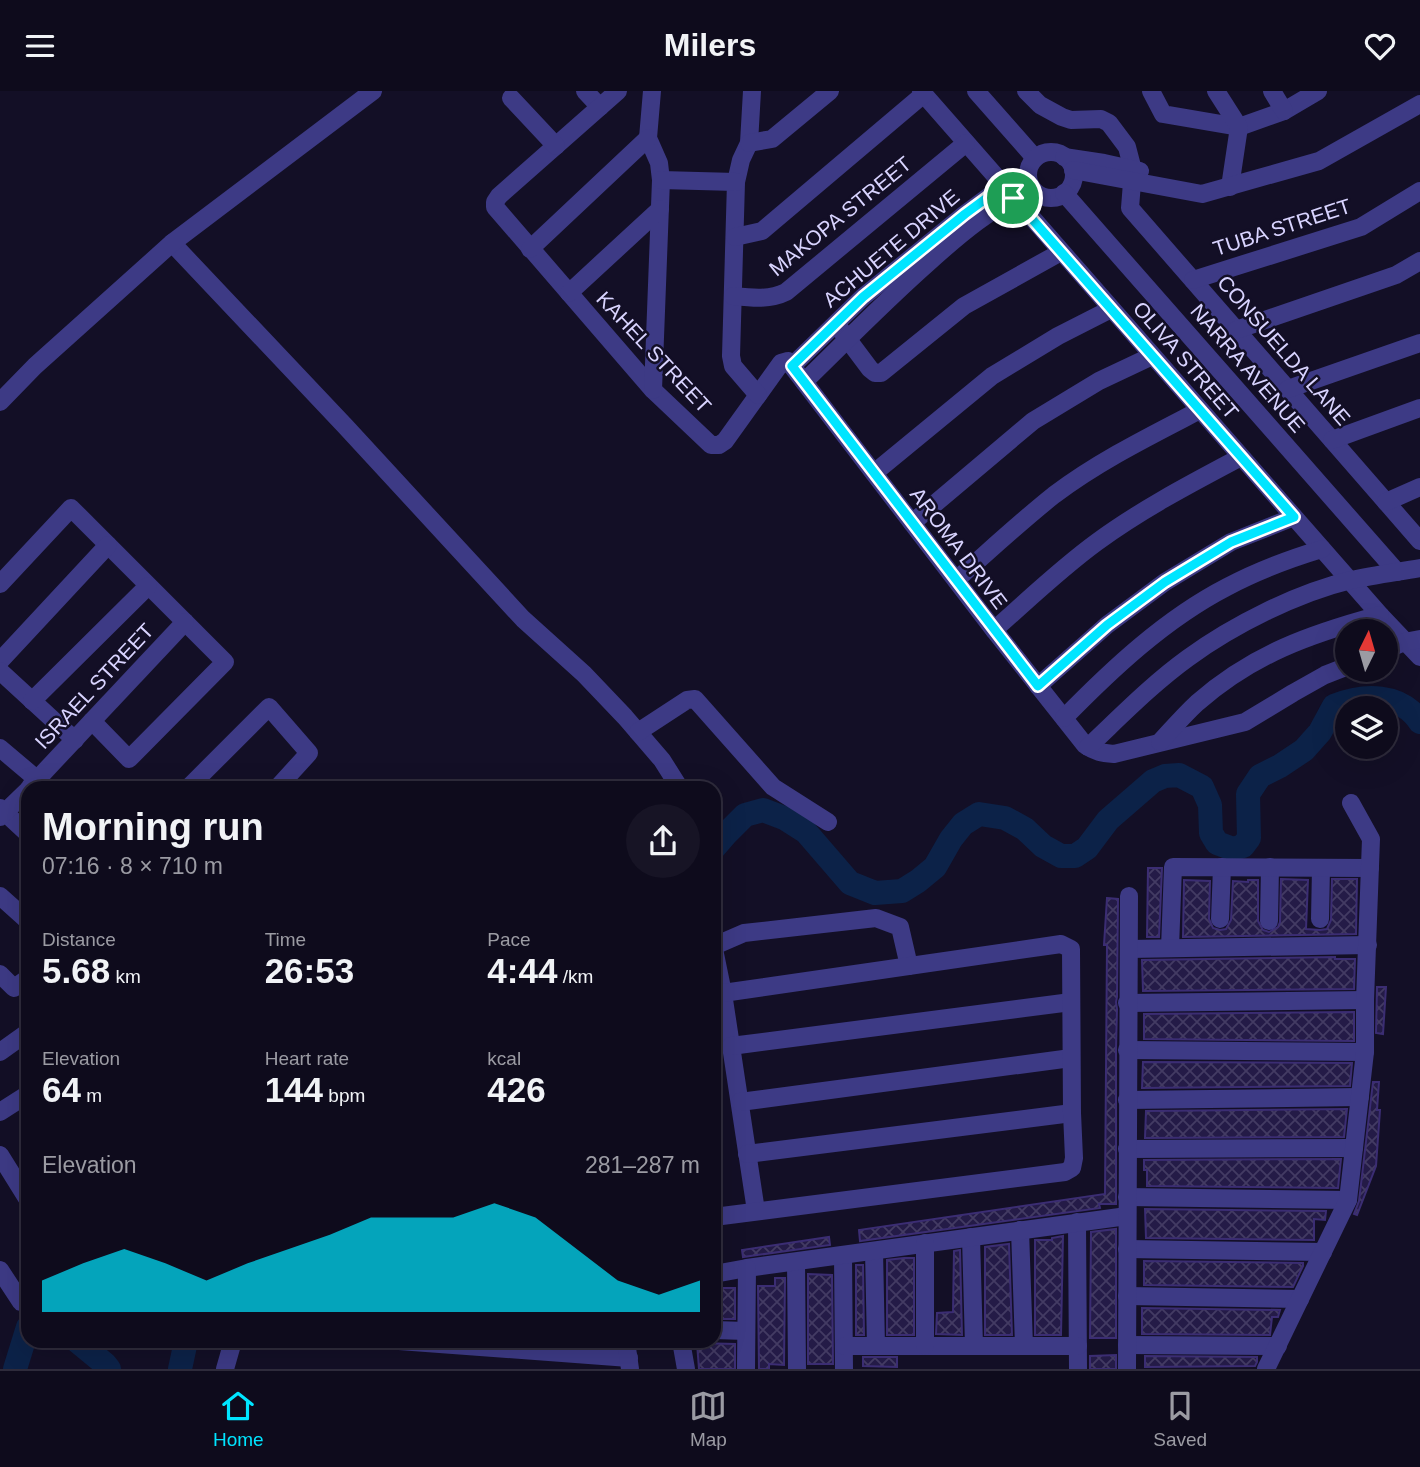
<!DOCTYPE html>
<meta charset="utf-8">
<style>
:root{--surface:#0e0b1c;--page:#171425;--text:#f1f3f6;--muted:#9b9ba3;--line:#2e2b3b;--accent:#00e5ff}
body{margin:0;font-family:Arial,sans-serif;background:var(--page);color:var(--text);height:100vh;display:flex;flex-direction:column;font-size:26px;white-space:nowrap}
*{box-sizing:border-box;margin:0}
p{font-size:23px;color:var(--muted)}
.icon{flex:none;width:38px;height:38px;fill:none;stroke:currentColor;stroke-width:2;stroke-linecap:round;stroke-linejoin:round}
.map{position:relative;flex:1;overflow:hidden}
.details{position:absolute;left:21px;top:690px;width:700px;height:567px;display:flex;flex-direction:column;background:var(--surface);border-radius:21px;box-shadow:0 7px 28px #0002,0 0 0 2px var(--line)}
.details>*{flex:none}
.needle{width:46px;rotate:5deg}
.controls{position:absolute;left:1335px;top:528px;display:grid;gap:14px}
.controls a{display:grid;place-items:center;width:63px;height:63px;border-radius:50%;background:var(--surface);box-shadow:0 7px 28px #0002,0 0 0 2px var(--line);font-size:35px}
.pin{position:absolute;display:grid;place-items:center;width:60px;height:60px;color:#fff;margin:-30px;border:4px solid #fff;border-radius:50%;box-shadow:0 2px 7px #0007}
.round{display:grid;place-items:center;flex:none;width:74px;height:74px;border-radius:37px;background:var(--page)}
.overview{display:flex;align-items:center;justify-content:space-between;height:119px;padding:0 21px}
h1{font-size:38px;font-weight:600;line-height:52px}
.metrics{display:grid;grid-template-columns:repeat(3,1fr);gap:10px;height:119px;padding:7px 21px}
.metrics div{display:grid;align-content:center}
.metrics b{font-size:35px;font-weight:600}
.metrics small{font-size:19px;font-weight:400}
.metrics p{font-size:19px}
.chart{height:196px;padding:14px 21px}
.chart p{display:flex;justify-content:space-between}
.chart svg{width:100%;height:126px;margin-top:7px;fill:var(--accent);opacity:.7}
header{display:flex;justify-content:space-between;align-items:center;height:91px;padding:0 21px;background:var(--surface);font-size:32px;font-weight:600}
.tab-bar{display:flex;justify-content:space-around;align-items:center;height:98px;border-top:2px solid var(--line);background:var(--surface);font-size:19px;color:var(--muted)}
.tab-bar a{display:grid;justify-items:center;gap:4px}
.tab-bar .on{color:var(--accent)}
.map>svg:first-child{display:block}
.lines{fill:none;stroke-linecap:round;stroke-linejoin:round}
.river{stroke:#0c2248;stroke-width:24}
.building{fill:url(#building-cross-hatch);stroke:#3b2d73;stroke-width:2}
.minor{stroke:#3d3a85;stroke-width:18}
.route-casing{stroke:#fff;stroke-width:14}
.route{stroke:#00e5ff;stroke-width:9}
.labels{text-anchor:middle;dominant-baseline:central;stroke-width:5;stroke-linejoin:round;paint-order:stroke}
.street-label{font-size:21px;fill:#d9d4ff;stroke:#130f26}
</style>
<header><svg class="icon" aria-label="menu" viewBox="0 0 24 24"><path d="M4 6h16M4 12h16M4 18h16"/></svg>Milers<svg class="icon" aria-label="heart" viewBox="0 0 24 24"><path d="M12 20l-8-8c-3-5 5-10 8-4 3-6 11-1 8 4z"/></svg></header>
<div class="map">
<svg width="1420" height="1278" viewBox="0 0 1420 1278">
<defs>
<pattern id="building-cross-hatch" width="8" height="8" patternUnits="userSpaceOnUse" patternTransform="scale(1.75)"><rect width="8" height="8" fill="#241b47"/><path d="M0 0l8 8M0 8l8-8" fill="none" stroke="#433b63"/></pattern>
</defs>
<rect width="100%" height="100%" fill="#130f26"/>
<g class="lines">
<g class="river">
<path d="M 714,757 L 727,742 L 745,724 L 763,719 L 784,727 L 806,741 L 850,792 L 875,802 L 902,800 L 918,790 L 935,776 L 951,748 L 963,733 L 979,723 L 1005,727 L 1025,738 L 1043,755 L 1061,765 L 1075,765 L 1087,757 L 1108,729 L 1153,690 L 1165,685 L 1179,684 L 1202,696 L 1210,714 L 1211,742 L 1217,752 L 1233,758 L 1243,755 L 1249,747 L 1248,703 L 1260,685 L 1280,675 L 1304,659 L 1320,641 L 1334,615 C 1364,603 1401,602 1420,631"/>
<polyline points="77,1250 105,1273 109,1278"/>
<polyline points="15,1278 28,1236"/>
<polyline points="180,1278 186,1250"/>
</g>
</g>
<g class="building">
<polygon points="1148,777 1162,777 1159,846 1147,846"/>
<polygon points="1281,788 1308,789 1306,838 1320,839 1327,838 1331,829 1332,788 1357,788 1356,843 1183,846 1184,789 1210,790 1209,828 1213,837 1220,839 1226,838 1231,829 1233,790 1248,791 1248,789 1258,789 1258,830 1263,839 1269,841 1278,836 1280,831"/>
<polygon points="1107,807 1118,808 1117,906 1116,911 1117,918 1116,958 1116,1113 1099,1113 1100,1117 860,1150 859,1139 1105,1103 1107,854 1104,854"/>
<polygon points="1335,866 1335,868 1355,868 1354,898 1143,900 1142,869"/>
<polygon points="1377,896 1386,896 1383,943 1376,942"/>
<polygon points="1354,921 1354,950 1144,948 1144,923"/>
<polygon points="1143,971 1352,972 1350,995 1142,997"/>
<polygon points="1373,991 1379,991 1377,1019 1380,1019 1376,1075 1357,1124 1354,1123 1359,1110"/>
<polygon points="1347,1018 1344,1046 1145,1047 1146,1020"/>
<polygon points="1341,1068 1338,1097 1147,1095 1147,1079 1144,1079 1144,1069"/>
<polygon points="1145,1118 1326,1120 1325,1129 1314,1128 1314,1149 1146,1147"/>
<polygon points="1116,1138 1116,1247 1090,1247 1091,1141"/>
<polygon points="1063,1145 1061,1244 1035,1244 1035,1149 1052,1149 1052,1147"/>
<polygon points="829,1146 830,1154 743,1166 742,1159"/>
<polygon points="1009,1153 1012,1244 985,1244 985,1156"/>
<polygon points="960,1159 962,1244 936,1243 937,1222 953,1221 954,1160"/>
<polygon points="904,1167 914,1167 914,1244 887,1244 887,1169"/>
<polygon points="1144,1170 1303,1172 1303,1175 1293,1196 1144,1194"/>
<polygon points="856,1174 863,1174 864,1244 856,1244"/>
<polygon points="808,1183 832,1184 833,1273 808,1273"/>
<polygon points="775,1187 785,1187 784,1274 769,1273 769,1278 759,1278 758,1195 775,1195"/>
<polygon points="719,1197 735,1197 735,1228 718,1228"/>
<polygon points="1142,1217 1280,1219 1278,1226 1272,1226 1270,1244 1142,1243"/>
<polygon points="697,1252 735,1253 735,1278 699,1278"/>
<polygon points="1116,1264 1116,1278 1090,1278 1090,1265"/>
<polygon points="1145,1265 1257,1266 1257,1271 1255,1275 1145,1276"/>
<polygon points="863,1266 897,1266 897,1276 863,1275"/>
</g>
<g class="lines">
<g class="minor">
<polyline points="585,0 600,16"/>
<path d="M 618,0 L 499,105 L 495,111 L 495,116 L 653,299 L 711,354 L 719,354 L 725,350 L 781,272 L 788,270 L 994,539 L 1085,654 C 1095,661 1102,662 1114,663 L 1245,631 L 1293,602 L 1325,584 L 1348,575"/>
<polyline points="652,0 648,47 659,72 661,89 653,299"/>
<polyline points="752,0 749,52 741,69 736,91 731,265 733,275 758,304"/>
<polyline points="921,0 1380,524 1420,566"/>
<polyline points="976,0 1035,67"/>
<polyline points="1026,0 1040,14 1062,26 1071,29 1101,28 1109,32 1127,56 1133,79 1130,117 1420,450"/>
<polyline points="1151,0 1163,23 1239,36 1284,20 1318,0"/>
<polyline points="1216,0 1239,36 1230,96"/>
<polyline points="1272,0 1284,20"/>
<polyline points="511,7 556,55"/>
<polyline points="749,52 772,48 830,0"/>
<circle cx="1051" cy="84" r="23"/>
<polyline points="1064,66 1104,72 1140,80"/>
<polyline points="1073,79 1202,103 1319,70 1420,13"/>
<polyline points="661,89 736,91"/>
<polyline points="1064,102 1397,481"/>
<polyline points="735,146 762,140 924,3"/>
<polyline points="172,152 346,336 523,528 584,583 625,626 662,669 679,696"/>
<polyline points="530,158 648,47"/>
<polyline points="1193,189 1361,136 1420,100"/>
<polyline points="569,202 660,118"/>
<path d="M 733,205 C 752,207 770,209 786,201 L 966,52"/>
<polyline points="840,238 870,278 875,282 881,282 964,215 1061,161"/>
<polyline points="1236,239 1396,184 1420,170"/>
<polyline points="792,275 863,206 965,123 1003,95 1027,86"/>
<path d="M 804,291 C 845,251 885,210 928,172 C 960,143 993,115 1033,98"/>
<polyline points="1288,298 1420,252"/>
<polyline points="0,311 35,275 172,152 373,0"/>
<polyline points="1332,349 1420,317"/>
<polyline points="874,382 992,285 1058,245 1111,218"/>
<polyline points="1386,411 1420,396"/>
<polyline points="912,432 1033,330 1099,290 1152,265"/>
<path d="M 956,489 C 988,461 1020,431 1054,404 C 1099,370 1150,345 1200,319"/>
<polyline points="0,493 71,417 225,571 129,668 92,630"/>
<path d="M 994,539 C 1028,509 1060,478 1097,451 C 1142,418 1192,392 1241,366"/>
<polyline points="1386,559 1404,551 1420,548"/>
<polyline points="0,570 108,454"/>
<polyline points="0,580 75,649"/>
<polyline points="1038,595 1107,534 1165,491 1231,451 1294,426"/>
<polyline points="32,610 148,495"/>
<path d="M 1064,627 C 1112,578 1165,528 1227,496 C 1257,480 1289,468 1322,458"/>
<polyline points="638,641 687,609 695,608 773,696 828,731"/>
<path d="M 1160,651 C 1172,638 1184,624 1197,612 C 1253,563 1310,543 1380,524"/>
<path d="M 1088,656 C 1120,626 1152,593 1188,567 C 1233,534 1297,502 1351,489 C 1374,484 1397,481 1420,477"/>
<polyline points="0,657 46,696"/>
<polyline points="30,696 185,531"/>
<polyline points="189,696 269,616 309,662 278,696"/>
<polyline points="0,717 28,743"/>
<polyline points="0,726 28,699"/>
<polyline points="0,805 28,830"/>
<polyline points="1220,828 1222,776"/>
<polyline points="1320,828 1321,777"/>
<polyline points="1269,830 1270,776"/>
<polyline points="714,855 744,842 876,827 900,836 909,875"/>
<polyline points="1170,857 1173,776 1370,777"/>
<polyline points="714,858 723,902 756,1120"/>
<polyline points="1129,858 1368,854"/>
<polyline points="0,883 14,897 28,887"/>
<polyline points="1127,912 1365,909"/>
<polyline points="731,955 1071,911"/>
<polyline points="1127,959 1365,961"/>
<polyline points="0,961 28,941"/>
<polyline points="1127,1009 1360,1006"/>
<polyline points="740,1011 1071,967"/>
<polyline points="0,1021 28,1003"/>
<polyline points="1127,1058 1354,1057"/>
<polyline points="747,1063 1072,1022"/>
<polyline points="0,1064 28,1109"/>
<polyline points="1127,1106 1348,1109"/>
<polyline points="714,1126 1065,1081 1072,1077 1074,1067 1072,1022 1071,858 1061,853 723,902"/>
<polyline points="1077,1131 1078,1278"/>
<polyline points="1020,1139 1024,1255"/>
<polyline points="971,1146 974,1255"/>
<polyline points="1127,1158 1323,1161"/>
<polyline points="874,1160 876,1255"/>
<polyline points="843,1164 844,1278"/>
<polyline points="796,1171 797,1278"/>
<polyline points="0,1179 21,1211"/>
<polyline points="714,1183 747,1177 1127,1125"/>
<polyline points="1127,1205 1300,1208"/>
<polyline points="714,1239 746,1240"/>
<polyline points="399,1250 629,1267"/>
<polyline points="626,1250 630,1278"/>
<polyline points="681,1250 686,1278"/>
<polyline points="1127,1254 1278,1255"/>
<polyline points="844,1255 1078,1255"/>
<polyline points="925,1255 925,1152"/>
<polyline points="225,1278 233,1250"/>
<polyline points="746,1278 747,1177"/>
<polyline points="1127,1278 1129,805"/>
<polyline points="1266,1278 1348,1109 1365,961 1365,909 1371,748 1351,712"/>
</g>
</g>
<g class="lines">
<g class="route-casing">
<polygon id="route" points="1003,95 1294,426 1231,451 1165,491 1107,534 1038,595 792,275 863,206 965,123"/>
</g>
<use href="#route" class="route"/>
</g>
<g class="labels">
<g class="street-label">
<text transform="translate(840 125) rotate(-39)">MAKOPA STREET</text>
<text transform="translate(1282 136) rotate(-18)">TUBA STREET</text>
<text transform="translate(891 157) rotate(-40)">ACHUETE DRIVE</text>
<text transform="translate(1284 259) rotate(49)">CONSUELDA LANE</text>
<text transform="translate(654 261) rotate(47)">KAHEL STREET</text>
<text transform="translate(1186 269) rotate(49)">OLIVA STREET</text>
<text transform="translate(1248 277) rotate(49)">NARRA AVENUE</text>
<text transform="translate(959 457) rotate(53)">AROMA DRIVE</text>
<text transform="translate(94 595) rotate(-47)">ISRAEL STREET</text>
</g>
</g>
</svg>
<div class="controls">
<a><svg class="needle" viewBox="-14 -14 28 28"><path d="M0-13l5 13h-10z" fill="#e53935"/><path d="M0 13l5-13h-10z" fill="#9b9ba3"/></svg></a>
<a><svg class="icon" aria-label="layers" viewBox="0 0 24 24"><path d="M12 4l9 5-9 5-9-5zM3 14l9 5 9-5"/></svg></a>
</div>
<div class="pin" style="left:1013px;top:107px;background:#1e9e55"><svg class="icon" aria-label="arrive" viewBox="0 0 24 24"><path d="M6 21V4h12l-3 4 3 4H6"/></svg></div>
<section class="details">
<div class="overview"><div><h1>Morning run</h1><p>07:16 · 8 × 710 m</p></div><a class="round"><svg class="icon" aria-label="share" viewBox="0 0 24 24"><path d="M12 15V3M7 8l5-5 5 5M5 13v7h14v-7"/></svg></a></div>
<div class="metrics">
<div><p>Distance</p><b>5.68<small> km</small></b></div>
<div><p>Time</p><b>26:53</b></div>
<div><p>Pace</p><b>4:44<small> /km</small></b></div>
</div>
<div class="metrics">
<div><p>Elevation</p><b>64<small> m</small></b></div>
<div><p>Heart rate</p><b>144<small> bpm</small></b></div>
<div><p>kcal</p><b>426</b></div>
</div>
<div class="chart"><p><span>Elevation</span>281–287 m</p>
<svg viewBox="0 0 160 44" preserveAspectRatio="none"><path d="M0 44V33L10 27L20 22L30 27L40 33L50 27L60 22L70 17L80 11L90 11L100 11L110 6L120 11L130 22L140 33L150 38L160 33V44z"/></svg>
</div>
</section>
</div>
<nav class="tab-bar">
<a class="on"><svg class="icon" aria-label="home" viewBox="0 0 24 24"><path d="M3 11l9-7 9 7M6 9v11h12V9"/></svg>Home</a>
<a><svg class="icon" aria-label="map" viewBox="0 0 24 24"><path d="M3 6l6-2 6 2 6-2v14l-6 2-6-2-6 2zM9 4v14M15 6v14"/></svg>Map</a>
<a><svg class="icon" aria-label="saved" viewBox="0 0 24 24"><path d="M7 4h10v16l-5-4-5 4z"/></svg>Saved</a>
</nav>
